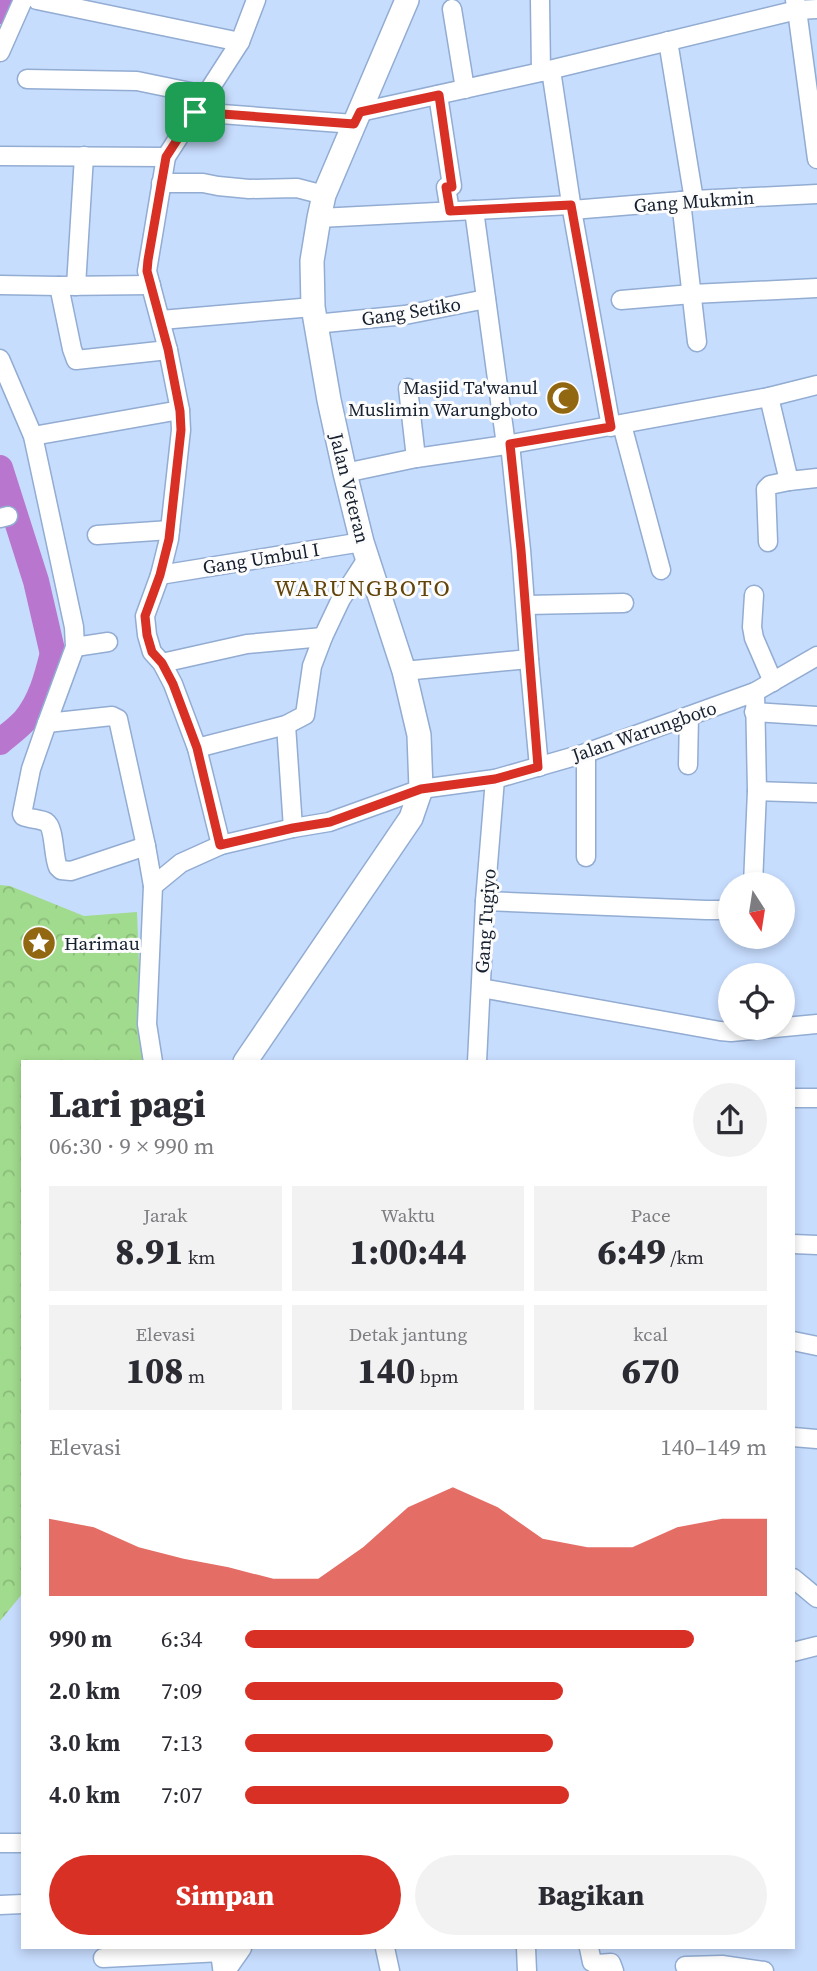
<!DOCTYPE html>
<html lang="id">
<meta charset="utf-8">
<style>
:root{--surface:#fff;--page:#f2f2f3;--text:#2b2b33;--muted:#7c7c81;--accent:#d93025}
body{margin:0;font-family:"Source Serif 4",serif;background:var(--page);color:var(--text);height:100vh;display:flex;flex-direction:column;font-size:26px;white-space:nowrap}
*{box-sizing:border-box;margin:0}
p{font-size:23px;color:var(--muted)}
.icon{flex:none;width:38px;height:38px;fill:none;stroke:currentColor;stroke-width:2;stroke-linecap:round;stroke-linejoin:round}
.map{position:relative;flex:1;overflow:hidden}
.panel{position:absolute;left:21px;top:1060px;width:774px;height:889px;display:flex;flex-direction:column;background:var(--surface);border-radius:0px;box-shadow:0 4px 10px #0003}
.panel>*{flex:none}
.needle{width:46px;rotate:168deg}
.fabs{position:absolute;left:718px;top:872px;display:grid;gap:14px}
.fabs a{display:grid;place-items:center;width:77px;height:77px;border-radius:50%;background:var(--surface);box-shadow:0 4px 10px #0003;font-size:35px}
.pin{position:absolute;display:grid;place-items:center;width:60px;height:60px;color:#fff;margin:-30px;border-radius:14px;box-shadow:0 4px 10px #0006}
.round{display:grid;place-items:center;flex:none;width:74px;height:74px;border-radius:37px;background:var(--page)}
.overview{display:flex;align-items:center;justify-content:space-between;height:119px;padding:0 28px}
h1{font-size:38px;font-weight:800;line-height:52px}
.metrics{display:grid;grid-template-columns:repeat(3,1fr);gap:10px;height:119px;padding:7px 28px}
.metrics div{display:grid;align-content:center;border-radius:0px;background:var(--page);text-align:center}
.metrics b{font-size:35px;font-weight:800}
.metrics small{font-size:19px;font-weight:400}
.metrics p{font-size:19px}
.chart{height:196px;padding:14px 28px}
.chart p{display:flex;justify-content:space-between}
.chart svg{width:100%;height:126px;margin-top:7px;fill:var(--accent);opacity:.7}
.primary-button{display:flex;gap:14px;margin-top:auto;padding:14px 28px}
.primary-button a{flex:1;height:80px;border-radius:42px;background:var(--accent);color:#fff;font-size:28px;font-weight:800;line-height:80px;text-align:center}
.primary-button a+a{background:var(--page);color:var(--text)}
ul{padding:0 28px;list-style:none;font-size:23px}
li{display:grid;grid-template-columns:112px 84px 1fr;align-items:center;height:52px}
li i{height:18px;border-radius:9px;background:var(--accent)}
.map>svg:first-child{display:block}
.park{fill:url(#park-crowns)}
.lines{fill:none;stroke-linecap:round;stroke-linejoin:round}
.river{stroke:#b976ce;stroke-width:26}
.minor-casing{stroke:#92acd2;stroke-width:21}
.major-casing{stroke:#92acd2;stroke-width:26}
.minor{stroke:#fff;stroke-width:18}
.major{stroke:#fff;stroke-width:23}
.route-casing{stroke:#fff;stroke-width:14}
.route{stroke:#d93025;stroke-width:9}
.labels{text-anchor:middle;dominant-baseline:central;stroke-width:6;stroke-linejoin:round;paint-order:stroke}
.street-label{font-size:19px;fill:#151f2e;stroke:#fcfcfc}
.poi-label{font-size:19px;fill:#151f2e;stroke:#fcfcfc;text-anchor:end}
.quarter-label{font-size:23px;letter-spacing:2px;fill:#62440a;stroke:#fcfcfc}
</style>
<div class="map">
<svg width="817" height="1971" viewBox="0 0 817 1971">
<defs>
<pattern id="park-crowns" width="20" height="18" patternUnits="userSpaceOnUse" patternTransform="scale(1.75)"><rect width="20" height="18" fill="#a1db8d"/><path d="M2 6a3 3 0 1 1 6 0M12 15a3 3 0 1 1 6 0" fill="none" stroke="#8abc7a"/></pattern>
</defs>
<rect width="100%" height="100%" fill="#c7ddfe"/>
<polygon class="park" points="0,885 10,886 84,916 137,912 143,1062 23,1062 23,1593 0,1621"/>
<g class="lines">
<g class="river">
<polyline points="0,11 7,0"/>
<polyline points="0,468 36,581 52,650"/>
<path d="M 0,742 C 8,735 18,728 25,720 C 41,701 47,677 53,653"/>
</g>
<g class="minor-casing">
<g id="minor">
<polyline points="37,0 240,42"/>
<polyline points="540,0 541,72"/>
<polyline points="452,9 465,89"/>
<polyline points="817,9 797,10 817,159"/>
<polyline points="668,41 694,200"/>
<polyline points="0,52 23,0"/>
<polyline points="551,70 572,210 611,427"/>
<polyline points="27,79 137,81 205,95"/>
<polyline points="438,95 452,186 446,187 450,211"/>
<polyline points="195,112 354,124"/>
<polyline points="360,112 541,72 797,10 795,0"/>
<polyline points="0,156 166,157"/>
<polyline points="161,183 203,183 218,186 249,189 297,188 324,195"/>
<polyline points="681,201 697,342"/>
<polyline points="474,210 506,445"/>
<polyline points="572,210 694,200 817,194"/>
<polyline points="319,218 571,205"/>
<polyline points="0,285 59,286 151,285"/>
<polyline points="59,286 72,349 76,360 168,350"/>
<polyline points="76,286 84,156"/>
<polyline points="621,300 692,294 817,288"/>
<polyline points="161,320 313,307"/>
<polyline points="315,324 405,315 486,299"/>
<polyline points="0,359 33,436 74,627 75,647 47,723 112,716 118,719 146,846 153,886"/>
<polyline points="408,388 416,458"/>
<polyline points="769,397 817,385"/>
<polyline points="622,425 661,570"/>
<polyline points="33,436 180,410"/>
<polyline points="345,473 416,458 506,445 769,397 789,481 817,478"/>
<polyline points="0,518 8,516"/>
<polyline points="97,535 170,530"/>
<polyline points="768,542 766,489 770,485 789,481"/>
<polyline points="160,575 362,542"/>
<polyline points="754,595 752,627 754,638 773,682"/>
<polyline points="526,605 624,603"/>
<polyline points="75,647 108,642"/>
<polyline points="529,659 539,767"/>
<polyline points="162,663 247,644 323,637"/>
<polyline points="404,671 529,659 521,550 510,444"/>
<polyline points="754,712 817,716"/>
<path d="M 47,723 L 31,769 L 22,814 L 23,816 C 30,819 40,819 46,822 C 55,828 53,857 58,867 L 61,870 L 71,871 L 146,846"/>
<polyline points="286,725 293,828"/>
<polyline points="197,748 286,725 305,715 312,666 323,637 341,599 367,559"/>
<polyline points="688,765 689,716"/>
<polyline points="757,791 817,793"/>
<polyline points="221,845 197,748 173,684 162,663 152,652 147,635 145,616 160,575 169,539 181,430 180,410 168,350 147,271 166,157 240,42 256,0"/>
<polyline points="586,857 586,753"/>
<polyline points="753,884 757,791 755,692"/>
<polyline points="485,901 706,910 730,910"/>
<polyline points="481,988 720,1031 731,1032 817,1024"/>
<polyline points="153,1062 147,1024 153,886 181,863 221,845 293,828 329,822 421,789 495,779 586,753 755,692 817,656"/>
<polyline points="477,1062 485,901 495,779"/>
<polyline points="793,1098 817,1098"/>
<polyline points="793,1244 817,1245"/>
<polyline points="793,1341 817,1346"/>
<polyline points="793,1437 817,1439"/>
<polyline points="793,1578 817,1598"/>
<polyline points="793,1652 817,1646"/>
<polyline points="0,1843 23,1843"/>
<polyline points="0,1905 23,1904"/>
<polyline points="385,1948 390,1971"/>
<polyline points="526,1948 527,1971"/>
<polyline points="589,1948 592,1962 596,1964 611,1963 614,1971"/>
<polyline points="103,1958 222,1952"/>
<polyline points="685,1966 722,1965 764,1971"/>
<polyline points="226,1971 242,1948"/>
</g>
</g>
<g class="major-casing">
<g id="major">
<polyline points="245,1062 411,818 421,789 419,735 404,671 362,542 345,473 329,400 313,307 312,261 319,218 324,195 407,0"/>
<polyline points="222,1948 225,1971"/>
</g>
</g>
<use href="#minor" class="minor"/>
<use href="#major" class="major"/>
</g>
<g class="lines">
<g class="route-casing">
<polygon id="route" points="439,95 452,187 446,187 450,211 571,205 611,427 510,444 521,550 538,767 495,779 421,789 330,822 293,828 220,845 197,748 173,684 162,663 152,652 147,635 145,616 160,575 169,539 181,430 180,411 168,349 147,271 148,260 166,157 195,112 354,124 360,112"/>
</g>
<use href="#route" class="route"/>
</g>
<defs>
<g id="mosque-disc" transform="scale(1.75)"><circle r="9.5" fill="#926711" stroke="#fcfcfc"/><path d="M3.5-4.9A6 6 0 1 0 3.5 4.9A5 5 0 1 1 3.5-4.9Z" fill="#fff"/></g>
<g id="sight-disc" transform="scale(1.75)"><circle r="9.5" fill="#926711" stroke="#fcfcfc"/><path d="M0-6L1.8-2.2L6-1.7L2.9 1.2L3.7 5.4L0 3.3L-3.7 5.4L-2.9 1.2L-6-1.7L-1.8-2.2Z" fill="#fff"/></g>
</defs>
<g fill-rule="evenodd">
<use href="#mosque-disc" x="563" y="398"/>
<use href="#sight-disc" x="39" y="943"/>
</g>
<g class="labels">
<g class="street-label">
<text transform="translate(694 201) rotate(-4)">Gang Mukmin</text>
<text transform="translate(411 311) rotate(-9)">Gang Setiko</text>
<text transform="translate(350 488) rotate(76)">Jalan Veteran</text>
<text transform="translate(261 558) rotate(-9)">Gang Umbul I</text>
<text transform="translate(644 731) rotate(-19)">Jalan Warungboto</text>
<text transform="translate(485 921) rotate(-86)">Gang Tugiyo</text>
</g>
<g class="poi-label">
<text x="538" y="387">Masjid Ta'wanul<tspan x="538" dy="22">Muslimin Warungboto</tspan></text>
<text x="64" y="943" text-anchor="start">Harimau</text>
</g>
<g class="quarter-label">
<text x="363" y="588">WARUNGBOTO</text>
</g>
</g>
</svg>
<div class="fabs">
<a><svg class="needle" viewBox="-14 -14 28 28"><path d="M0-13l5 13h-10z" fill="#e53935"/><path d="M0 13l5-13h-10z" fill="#7c7c81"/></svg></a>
<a><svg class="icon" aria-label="locate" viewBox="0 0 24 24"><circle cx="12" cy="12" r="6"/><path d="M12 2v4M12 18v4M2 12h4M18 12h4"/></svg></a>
</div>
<div class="pin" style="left:195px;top:112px;background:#1e9e55"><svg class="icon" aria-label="arrive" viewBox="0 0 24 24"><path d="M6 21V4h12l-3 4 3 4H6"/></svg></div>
<section class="panel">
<div class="overview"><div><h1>Lari pagi</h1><p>06:30 · 9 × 990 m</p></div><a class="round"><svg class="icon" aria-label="share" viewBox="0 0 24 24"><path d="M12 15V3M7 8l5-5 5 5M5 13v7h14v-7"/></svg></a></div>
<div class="metrics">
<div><p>Jarak</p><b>8.91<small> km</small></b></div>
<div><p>Waktu</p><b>1:00:44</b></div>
<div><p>Pace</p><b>6:49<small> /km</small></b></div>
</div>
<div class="metrics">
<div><p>Elevasi</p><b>108<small> m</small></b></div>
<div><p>Detak jantung</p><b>140<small> bpm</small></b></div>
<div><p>kcal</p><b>670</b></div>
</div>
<div class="chart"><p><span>Elevasi</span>140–149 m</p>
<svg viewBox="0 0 160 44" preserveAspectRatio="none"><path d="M0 44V17L10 20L20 27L30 31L40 34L50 38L60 38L70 27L80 13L90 6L100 13L110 24L120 27L130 27L140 20L150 17L160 17V44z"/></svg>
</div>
<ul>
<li><b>990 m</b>6:34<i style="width:86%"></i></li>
<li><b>2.0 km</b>7:09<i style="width:61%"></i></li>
<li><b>3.0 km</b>7:13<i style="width:59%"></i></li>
<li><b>4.0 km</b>7:07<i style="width:62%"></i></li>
</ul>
<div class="primary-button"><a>Simpan</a><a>Bagikan</a></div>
</section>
</div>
